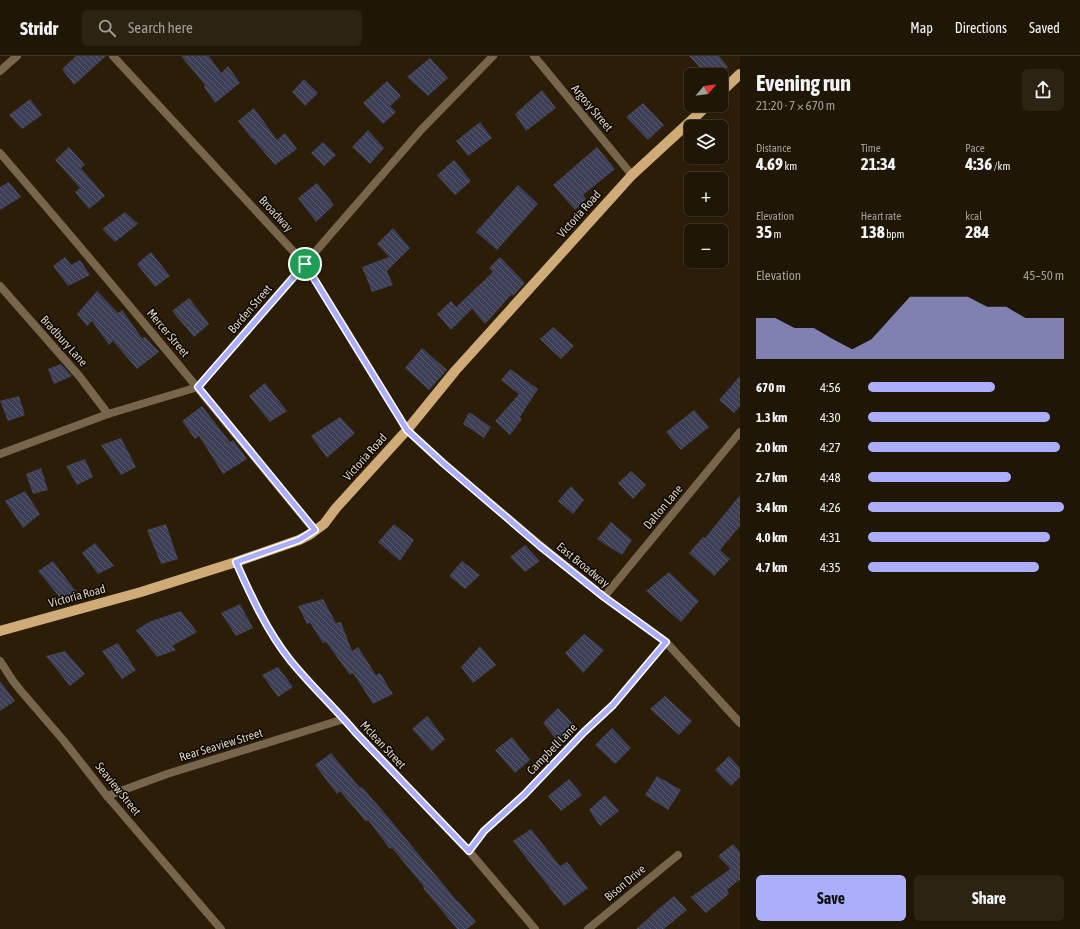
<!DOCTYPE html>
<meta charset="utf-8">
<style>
:root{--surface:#201605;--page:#2d2313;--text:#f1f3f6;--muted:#a29f9a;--line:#3d3527;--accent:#abaffb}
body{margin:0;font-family:"Asap Condensed",sans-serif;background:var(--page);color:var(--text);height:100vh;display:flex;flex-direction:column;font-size:15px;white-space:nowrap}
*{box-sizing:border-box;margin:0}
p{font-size:13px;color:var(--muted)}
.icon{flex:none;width:22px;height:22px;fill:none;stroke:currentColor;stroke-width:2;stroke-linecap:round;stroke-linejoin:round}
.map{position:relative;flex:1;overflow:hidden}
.drawer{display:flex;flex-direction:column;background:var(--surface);width:340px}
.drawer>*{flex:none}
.needle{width:26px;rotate:61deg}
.controls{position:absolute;left:684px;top:12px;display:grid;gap:8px}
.controls a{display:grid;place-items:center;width:44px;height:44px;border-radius:6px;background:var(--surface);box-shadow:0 1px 3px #0004,0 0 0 1px var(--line);font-size:20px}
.pin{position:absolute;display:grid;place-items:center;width:34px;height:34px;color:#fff;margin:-17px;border:2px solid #fff;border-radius:50%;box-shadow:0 1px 4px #0007}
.round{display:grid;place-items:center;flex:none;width:42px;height:42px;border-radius:6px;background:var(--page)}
.summary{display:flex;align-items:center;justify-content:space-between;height:68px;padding:0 16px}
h1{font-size:22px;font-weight:700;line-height:30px}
.stats{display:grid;grid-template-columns:repeat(3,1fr);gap:6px;height:68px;padding:4px 16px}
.stats div{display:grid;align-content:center}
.stats b{font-size:17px;font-weight:700}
.stats small{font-size:11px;font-weight:400}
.stats p{font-size:11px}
.chart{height:112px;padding:8px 16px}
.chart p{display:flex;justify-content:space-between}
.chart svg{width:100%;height:72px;margin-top:4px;fill:var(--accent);opacity:.7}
.cta{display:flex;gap:8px;margin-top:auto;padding:8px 16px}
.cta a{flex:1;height:46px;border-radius:6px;background:var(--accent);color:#111;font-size:16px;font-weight:700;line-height:46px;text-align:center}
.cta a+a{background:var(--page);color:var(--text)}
ul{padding:0 16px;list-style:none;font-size:13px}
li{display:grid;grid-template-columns:64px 48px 1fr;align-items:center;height:30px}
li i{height:10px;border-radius:5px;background:var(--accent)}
header{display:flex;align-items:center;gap:24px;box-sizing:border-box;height:56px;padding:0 20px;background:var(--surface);border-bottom:1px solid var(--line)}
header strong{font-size:19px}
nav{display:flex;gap:22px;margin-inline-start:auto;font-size:14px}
.search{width:280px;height:36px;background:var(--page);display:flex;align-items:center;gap:10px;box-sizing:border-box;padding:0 14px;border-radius:6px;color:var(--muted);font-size:15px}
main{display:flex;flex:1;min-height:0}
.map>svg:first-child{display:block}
.building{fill:url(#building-back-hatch)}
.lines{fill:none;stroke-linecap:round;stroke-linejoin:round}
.street{stroke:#77654c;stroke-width:8}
.primary{stroke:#d0ab77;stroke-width:10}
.route-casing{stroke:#fff;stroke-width:8}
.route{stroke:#abaffb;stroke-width:5}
.labels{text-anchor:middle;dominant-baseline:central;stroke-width:3;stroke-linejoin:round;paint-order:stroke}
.street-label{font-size:12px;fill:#dad0c4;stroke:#0e0802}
</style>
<header>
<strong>Stridr</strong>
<div class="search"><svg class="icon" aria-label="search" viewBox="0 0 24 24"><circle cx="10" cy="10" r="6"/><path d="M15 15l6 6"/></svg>Search here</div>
<nav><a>Map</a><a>Directions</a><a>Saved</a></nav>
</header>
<main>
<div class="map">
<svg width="740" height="873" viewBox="0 0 740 873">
<defs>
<pattern id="building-back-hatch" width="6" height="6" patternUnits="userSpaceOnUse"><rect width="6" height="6" fill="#3d3f57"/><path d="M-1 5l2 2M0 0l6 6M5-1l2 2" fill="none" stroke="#585a6e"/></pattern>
</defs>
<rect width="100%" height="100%" fill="#2b1d07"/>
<g class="building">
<polygon points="76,0 106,0 74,29 62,13"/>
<polygon points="181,0 209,0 221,17 228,10 240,27 215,47 204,31 205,29"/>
<polygon points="689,0 719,0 728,11 719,19 707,19"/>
<polygon points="430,2 448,22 428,40 407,21"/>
<polygon points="304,23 318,37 305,50 292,36"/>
<polygon points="387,25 401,40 390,50 396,56 383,68 363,47"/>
<polygon points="542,34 556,52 526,75 515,58"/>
<polygon points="30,43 42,59 22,73 9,59"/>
<polygon points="643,47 664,69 648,84 626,61"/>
<polygon points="254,52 277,84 285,77 297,93 275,109 253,83 252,83 238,65"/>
<polygon points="480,66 492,82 468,100 456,85"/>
<polygon points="368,74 384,92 370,108 352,91"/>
<polygon points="323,86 336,99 324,110 311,97"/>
<polygon points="69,91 85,109 81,112 105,140 89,153 75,136 80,132 55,104"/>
<polygon points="597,91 615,113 583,139 586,143 575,154 553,129"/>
<polygon points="454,104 471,125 455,139 437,119"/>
<polygon points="9,126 21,141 0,154 0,131"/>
<polygon points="317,127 334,149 316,166 298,142"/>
<polygon points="518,129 538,148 497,194 476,176"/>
<polygon points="125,156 138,168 115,186 102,173"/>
<polygon points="393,172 410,192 387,215 393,229 372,236 362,211 389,201 377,188"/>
<polygon points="151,196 170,220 155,231 137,208"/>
<polygon points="65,201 71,209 80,204 90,219 68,230 53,210"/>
<polygon points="500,201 525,227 513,240 512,238 485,268 472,253 451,274 437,258 451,245 456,251 493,216 489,212"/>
<polygon points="97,235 118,257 122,254 142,282 145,281 159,296 137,313 113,285 109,289 92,265 87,270 77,258"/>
<polygon points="189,242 209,268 194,281 172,255"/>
<polygon points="553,271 574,290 561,303 540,283"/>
<polygon points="422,292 447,314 429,334 405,312"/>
<polygon points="61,308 72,320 54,328 48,313"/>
<polygon points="510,313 538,333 520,361 522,363 510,379 495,365 519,338 501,324"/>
<polygon points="740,320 740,350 734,357 719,344"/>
<polygon points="265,327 287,355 270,366 249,340"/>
<polygon points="19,340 25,359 8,365 0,345"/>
<polygon points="202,350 230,386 233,384 247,403 223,418 199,380 195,383 182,365"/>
<polygon points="694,354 709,371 681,394 666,376"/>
<polygon points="469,356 491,371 484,382 463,368"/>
<polygon points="340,361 355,377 327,402 311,380"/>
<polygon points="121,382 136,411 121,419 101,389"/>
<polygon points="85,403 93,421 77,429 66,410"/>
<polygon points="41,412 48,434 33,438 26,418"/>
<polygon points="631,415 646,429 633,443 618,427"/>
<polygon points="571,430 584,444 573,458 558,445"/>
<polygon points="25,435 40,458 23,472 5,445"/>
<polygon points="740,439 740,470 720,494 730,503 714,520 689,497 703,481 705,482"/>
<polygon points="611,466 632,484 622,499 597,483"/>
<polygon points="166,468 178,503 161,508 147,474"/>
<polygon points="394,468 414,484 400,505 378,486"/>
<polygon points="95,487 114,510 98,518 82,497"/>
<polygon points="525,489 540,505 525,516 510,501"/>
<polygon points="53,505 78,538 62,544 38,515"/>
<polygon points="462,505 480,519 465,533 449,520"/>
<polygon points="669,516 699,545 681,566 646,535"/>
<polygon points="323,543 336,567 341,566 352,595 358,591 376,619 380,617 393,638 373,648 353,617 350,619 326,586 323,587 310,567 307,568 298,550"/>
<polygon points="240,548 253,572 236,580 221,557"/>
<polygon points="181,555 197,576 172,590 176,594 157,601 136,574 151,565"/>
<polygon points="584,578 604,594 583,617 565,597"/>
<polygon points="118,587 136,614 122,623 102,595"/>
<polygon points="480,590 496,609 473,627 461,611"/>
<polygon points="65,595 85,618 70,630 46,600"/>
<polygon points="278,611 293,631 278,641 262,619"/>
<polygon points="0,625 15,645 0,655"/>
<polygon points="665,640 692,665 679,679 650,653"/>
<polygon points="558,652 577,672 561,689 543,667"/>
<polygon points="427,660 445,683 432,695 412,673"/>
<polygon points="612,672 631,692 615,708 595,689"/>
<polygon points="512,681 530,704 515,717 495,694"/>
<polygon points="331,697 360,732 362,731 388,761 457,845 458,845 476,866 467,873 457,873 423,832 424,831 392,792 390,793 368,764 366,766 340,735 337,738 315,709"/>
<polygon points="729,700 740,712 740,721 731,730 715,714"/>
<polygon points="657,720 681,734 668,754 645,739"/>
<polygon points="569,723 582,739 561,755 548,740"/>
<polygon points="605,739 619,755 600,770 589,754"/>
<polygon points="531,773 560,810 567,806 588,832 564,850 513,785"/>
<polygon points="733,788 740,796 740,826 739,824 727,834 729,838 706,857 691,841 730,813 718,800"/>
<polygon points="674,840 687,854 664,873 636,873 651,860 650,860"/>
</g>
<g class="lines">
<g class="street">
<polyline points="113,0 305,208 407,374 443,407 540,489 604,541 666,586 740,667"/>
<polyline points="534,0 632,119"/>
<polyline points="0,15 17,0"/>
<path d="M 0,97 C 107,221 211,348 315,475"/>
<polyline points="0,230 80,321 108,358"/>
<polyline points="0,398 108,358 198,331 421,74 493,0"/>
<path d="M 236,506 C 251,540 267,575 290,604 C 311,630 335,652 356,677 L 469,795 L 535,873"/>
<polyline points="604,541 740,376"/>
<polyline points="0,605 13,625 21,635 64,685 107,740 221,873"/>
<polyline points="107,740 167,718 344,663"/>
<polyline points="469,795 484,775 524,739 584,676 613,649 666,586"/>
<polyline points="588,873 678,799"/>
</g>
<g class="primary">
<polyline points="721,36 740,18"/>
<polyline points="0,575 141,536 236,506 299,484 309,479 324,468 336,452 407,374 455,315 632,119 708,49"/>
</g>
</g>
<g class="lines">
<g class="route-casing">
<path id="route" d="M 305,208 L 407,374 L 443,407 L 540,490 L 604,541 L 666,586 L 613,649 L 584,676 L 524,739 L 484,775 L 469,795 L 356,677 C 335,652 311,630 290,604 C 267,575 251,540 236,506 L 299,484 L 315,474 L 198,331 Z"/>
</g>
<use href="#route" class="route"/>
</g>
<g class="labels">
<g class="street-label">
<text transform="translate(592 52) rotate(50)">Argosy Street</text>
<text transform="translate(276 158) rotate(47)">Broadway</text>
<text transform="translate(579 158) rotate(-48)">Victoria Road</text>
<text transform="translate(250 253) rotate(-49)">Borden Street</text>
<text transform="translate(168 277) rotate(50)">Mercer Street</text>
<text transform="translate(64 285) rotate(48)">Bradbury Lane</text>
<text transform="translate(365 401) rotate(-48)">Victoria Road</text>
<text transform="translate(663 451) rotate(-50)">Dalton Lane</text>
<text transform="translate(583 509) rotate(39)">East Broadway</text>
<text transform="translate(77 540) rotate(-15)">Victoria Road</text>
<text transform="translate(221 689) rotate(-17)">Rear Seaview Street</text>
<text transform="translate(383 689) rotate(47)">Mclean Street</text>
<text transform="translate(552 693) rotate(-46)">Campbell Lane</text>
<text transform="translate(118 733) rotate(51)">Seaview Street</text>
<text transform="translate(625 827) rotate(-40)">Bison Drive</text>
</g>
</g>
</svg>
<div class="controls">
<a><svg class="needle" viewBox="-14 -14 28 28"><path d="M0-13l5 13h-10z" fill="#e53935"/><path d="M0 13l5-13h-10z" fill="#a29f9a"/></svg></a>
<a><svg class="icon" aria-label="layers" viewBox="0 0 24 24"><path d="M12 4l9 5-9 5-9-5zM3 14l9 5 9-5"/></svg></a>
<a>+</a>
<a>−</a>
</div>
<div class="pin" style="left:305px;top:208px;background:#1e9e55"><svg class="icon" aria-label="arrive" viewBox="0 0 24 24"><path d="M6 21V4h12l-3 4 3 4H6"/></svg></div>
</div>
<section class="drawer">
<div class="summary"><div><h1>Evening run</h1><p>21:20 · 7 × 670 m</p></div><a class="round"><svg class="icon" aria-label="share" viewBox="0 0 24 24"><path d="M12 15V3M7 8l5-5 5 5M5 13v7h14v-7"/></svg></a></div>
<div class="stats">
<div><p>Distance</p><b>4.69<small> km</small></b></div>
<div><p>Time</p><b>21:34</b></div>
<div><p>Pace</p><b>4:36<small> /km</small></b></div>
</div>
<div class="stats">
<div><p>Elevation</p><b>35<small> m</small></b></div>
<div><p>Heart rate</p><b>138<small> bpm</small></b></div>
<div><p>kcal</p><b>284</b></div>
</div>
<div class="chart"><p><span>Elevation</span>45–50 m</p>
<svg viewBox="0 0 160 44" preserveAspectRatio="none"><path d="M0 44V19L10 19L20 25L30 25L40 32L50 38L60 32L70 19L80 6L90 6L100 6L110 6L120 12L130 12L140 19L150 19L160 19V44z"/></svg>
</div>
<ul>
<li><b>670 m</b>4:56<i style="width:65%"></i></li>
<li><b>1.3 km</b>4:30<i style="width:93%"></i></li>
<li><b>2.0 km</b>4:27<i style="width:98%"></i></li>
<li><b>2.7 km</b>4:48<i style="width:73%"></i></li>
<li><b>3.4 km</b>4:26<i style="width:100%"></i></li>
<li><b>4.0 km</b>4:31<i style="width:93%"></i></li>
<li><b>4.7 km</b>4:35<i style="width:87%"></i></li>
</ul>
<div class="cta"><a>Save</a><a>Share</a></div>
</section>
</main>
